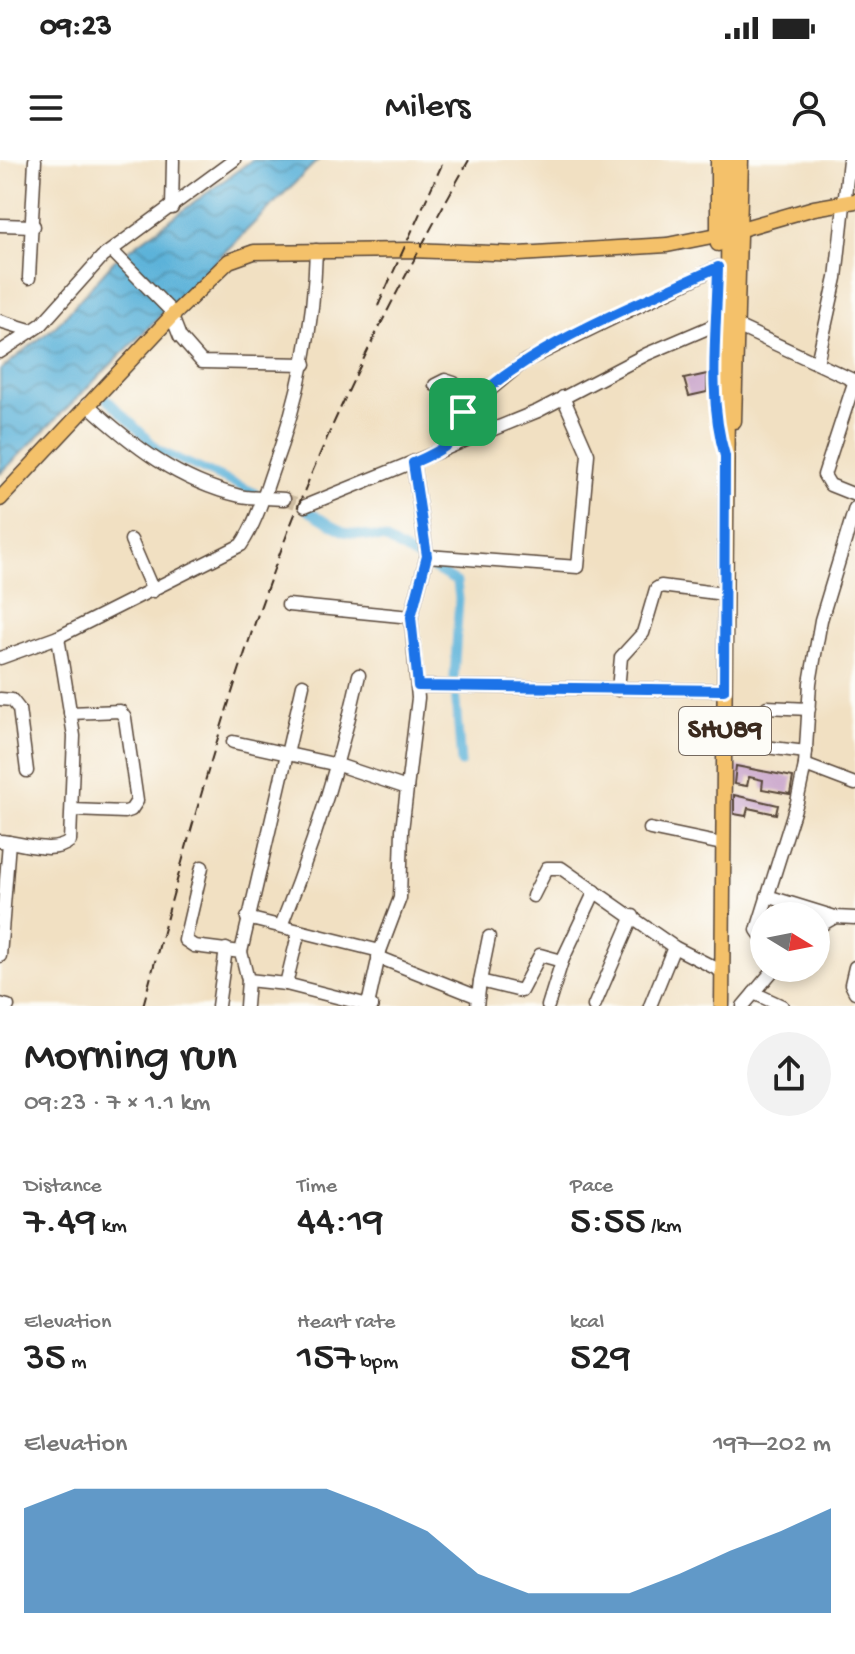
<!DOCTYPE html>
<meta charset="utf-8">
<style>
:root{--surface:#fff;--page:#f2f2f2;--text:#222;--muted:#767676;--accent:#1f6fb2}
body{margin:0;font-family:"Gochi Hand",sans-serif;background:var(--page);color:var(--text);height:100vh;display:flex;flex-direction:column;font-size:30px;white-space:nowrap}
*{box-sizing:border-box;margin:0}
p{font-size:26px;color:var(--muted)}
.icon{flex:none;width:44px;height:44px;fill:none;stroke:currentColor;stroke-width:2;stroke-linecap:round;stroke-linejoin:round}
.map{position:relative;height:846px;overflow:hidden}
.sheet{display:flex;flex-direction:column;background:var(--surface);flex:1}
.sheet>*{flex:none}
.needle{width:52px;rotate:100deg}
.controls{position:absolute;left:750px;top:742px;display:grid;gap:16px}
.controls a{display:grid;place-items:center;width:80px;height:80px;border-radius:50%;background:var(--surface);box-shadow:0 4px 12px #0003;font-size:40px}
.pin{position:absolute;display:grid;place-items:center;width:68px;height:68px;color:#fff;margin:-34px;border-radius:16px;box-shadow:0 4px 12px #0006}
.round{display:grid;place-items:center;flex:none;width:84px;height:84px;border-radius:42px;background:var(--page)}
.head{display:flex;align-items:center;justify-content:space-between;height:136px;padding:0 24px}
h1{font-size:44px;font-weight:600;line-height:60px}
.metrics{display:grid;grid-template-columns:repeat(3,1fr);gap:12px;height:136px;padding:8px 24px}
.metrics div{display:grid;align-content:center}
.metrics b{font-size:40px;font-weight:600}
.metrics small{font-size:22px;font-weight:400}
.metrics p{font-size:22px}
.chart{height:224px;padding:16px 24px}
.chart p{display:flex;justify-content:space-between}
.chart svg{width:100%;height:144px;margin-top:8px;fill:var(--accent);opacity:.7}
.status{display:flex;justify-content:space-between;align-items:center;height:56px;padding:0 40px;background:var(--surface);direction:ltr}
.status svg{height:22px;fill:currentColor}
header{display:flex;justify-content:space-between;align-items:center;height:104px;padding:0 24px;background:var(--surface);font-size:36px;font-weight:600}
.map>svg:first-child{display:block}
.water{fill:url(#water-waves);stroke:#4c6e7c;stroke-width:2}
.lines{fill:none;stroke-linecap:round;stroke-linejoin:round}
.canal{stroke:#5cb2d9;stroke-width:9}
.building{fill:#cba7cc}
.minor-tunnel{stroke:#cdbca1;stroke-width:12;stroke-dasharray:12 6;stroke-linecap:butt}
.minor-casing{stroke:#564537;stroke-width:15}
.major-casing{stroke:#564537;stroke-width:17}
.minor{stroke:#fff;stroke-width:12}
.major{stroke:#f4c16b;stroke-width:14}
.rail{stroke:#3b2a1e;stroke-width:2;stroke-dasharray:12 6;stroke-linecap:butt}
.route-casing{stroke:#fff;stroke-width:16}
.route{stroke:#1a73e8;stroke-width:10}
.labels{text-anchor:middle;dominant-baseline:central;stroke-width:8;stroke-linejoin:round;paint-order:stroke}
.shield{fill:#fdfcf7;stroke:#75695f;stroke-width:2}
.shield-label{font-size:28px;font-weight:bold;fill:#3b2a1e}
</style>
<div class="status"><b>09:23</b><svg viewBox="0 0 49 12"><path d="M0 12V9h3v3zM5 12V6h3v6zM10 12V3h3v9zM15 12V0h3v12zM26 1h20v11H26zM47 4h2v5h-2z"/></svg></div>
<header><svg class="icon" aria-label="menu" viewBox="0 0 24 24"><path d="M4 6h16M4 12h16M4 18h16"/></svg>Milers<svg class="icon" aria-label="person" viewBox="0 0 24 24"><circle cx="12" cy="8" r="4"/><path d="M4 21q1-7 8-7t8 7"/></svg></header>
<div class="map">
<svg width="855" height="846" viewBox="0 0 855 846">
<defs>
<pattern id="water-waves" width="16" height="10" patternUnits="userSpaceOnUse" patternTransform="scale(2)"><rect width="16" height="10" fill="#5cb2d9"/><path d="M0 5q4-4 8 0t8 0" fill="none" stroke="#4d91af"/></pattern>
</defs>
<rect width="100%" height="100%" fill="#fdfcf7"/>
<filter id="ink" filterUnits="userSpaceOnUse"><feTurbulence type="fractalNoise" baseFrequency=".0125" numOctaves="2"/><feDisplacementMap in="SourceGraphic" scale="16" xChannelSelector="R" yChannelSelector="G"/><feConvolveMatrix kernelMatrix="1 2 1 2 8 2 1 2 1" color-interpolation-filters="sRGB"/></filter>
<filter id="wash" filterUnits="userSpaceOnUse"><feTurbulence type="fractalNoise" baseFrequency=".006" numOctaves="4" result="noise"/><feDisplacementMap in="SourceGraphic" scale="32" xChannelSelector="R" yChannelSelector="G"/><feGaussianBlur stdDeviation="1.8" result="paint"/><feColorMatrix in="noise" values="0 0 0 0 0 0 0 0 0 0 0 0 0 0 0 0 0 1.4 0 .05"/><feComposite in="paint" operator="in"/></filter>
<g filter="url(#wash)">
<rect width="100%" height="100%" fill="#f1e0c2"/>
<polygon class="water" points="252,0 318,0 0,314 0,210 57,165 114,101"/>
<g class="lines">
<g class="canal">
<polyline points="107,239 160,291 254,332"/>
<polyline points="308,351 344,372 385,379 422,401"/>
<polyline points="430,407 457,422 459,439 454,518 461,603"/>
</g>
</g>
<g id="blocks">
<g class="building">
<polygon points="707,214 707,232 689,236 684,219"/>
<polygon points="736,606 793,617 790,634 762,629 763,620 749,617 747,626 734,624"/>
<polygon points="734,635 778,645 776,654 748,648 746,656 734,654"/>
</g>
</g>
</g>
<g filter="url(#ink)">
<use href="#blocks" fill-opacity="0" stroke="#564537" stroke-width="2"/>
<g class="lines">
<polyline class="minor-tunnel" points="284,339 305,346"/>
<g class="minor-casing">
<g id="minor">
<polyline points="172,48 173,0"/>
<polyline points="0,65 34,66"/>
<polyline points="112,91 169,149 180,177 202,202 305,204"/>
<polyline points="29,118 35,0"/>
<polyline points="0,161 30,170"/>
<polyline points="739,167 855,221"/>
<polyline points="0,192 42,164 102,97 234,0"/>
<polyline points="817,203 836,118 849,0"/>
<polyline points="855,220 824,315 830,325 855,335"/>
<polyline points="435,225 445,220 454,223 465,261 443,289"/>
<path d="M 87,244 C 133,286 178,321 240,336 C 254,339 269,337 284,339"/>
<polyline points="463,252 525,201 718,107"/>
<polyline points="305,346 538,251 647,194 717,164"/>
<polyline points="131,380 153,431"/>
<polyline points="427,396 578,407 588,294 563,237"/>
<polyline points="288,445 411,457"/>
<path d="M 0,498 L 58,477 L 241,385 C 256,363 263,338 272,312 C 299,239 314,168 316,90"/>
<polyline points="418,526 724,530"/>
<polyline points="618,530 621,497 643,473 656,429 661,426 724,434"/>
<polyline points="0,539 12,540 19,549 27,611"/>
<polyline points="767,547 809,549"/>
<polyline points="70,553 120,551 125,558 137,641 131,650 125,652 72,650"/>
<polyline points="233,582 338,605 407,628"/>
<polyline points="725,582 806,592"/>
<polyline points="805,605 855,624"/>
<polyline points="650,669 722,684"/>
<path d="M 0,681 C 21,682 53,696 70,681 L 74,576 L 58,477"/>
<polyline points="202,707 185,780 194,786 241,792"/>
<polyline points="533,736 547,708 561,708 674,787 723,812"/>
<polyline points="767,736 835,757"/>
<polyline points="247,758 380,791"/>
<path d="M 281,766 C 314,684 340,602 359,515"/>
<polyline points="816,768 835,757 855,758"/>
<polyline points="764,780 757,770 797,642 805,605 810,523 821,460 855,348"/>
<polyline points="0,796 9,682"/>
<polyline points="378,797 478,837"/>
<polyline points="855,807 851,824 855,832"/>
<polyline points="248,820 286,824 372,846"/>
<polyline points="480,821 489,777"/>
<polyline points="286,824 299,771"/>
<polyline points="754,833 782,846"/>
<polyline points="0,844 8,846"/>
<polyline points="368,845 380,791 400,738 402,670 418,538 411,457 427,396 413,303"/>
<polyline points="218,846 226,789"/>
<polyline points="246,846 248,820 241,792 303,525"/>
<polyline points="477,846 480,821 521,831 540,795 562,801"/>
<polyline points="548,846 562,801 595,731"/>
<polyline points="594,846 633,756"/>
<polyline points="650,846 674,787"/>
<polyline points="743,846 775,808"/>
</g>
</g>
<g class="major-casing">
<g id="major">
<polyline points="741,69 814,48 855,41"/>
<polyline points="718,84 718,0"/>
<polyline points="717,181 717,232"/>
<polyline points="734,261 741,0"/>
<polyline points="0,339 171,157 229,101 254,92 410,90 519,94 667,85 717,75"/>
<polyline points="722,846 729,0"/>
</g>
</g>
<use href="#minor" class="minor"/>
<use href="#major" class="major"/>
<g class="rail">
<polyline points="378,146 444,0"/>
<path d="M 143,846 C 187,682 231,517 293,359 C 342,235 403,116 469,0"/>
</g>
</g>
</g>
<g class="lines" filter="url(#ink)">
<g class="route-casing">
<path id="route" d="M 718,107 C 717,167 707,237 725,296 L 724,530 L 418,526 L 411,457 L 427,396 L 413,303 C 434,294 468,280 463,252 C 523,187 638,144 718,107 Z"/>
</g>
<use href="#route" class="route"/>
</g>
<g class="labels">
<rect class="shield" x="679" y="547" width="92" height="48" rx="6"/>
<g class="shield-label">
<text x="725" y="571">SHU89</text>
</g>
</g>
</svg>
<div class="controls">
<a><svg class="needle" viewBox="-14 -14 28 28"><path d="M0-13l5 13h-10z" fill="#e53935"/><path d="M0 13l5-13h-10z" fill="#767676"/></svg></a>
</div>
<div class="pin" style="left:463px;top:252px;background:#1e9e55"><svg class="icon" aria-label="arrive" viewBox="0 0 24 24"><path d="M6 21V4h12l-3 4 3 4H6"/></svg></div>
</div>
<section class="sheet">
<div class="head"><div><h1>Morning run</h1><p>09:23 · 7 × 1.1 km</p></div><a class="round"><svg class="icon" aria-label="share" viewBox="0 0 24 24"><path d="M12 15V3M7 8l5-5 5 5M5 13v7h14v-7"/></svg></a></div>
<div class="metrics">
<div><p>Distance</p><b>7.49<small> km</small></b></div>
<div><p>Time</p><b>44:19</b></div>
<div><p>Pace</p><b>5:55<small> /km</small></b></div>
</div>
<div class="metrics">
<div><p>Elevation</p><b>35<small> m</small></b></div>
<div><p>Heart rate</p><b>157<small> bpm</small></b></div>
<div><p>kcal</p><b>529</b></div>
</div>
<div class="chart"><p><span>Elevation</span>197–202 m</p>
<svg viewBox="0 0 160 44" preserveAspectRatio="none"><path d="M0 44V12L10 6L20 6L30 6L40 6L50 6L60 6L70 12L80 19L90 32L100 38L110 38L120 38L130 32L140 25L150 19L160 12V44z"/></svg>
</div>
</section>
